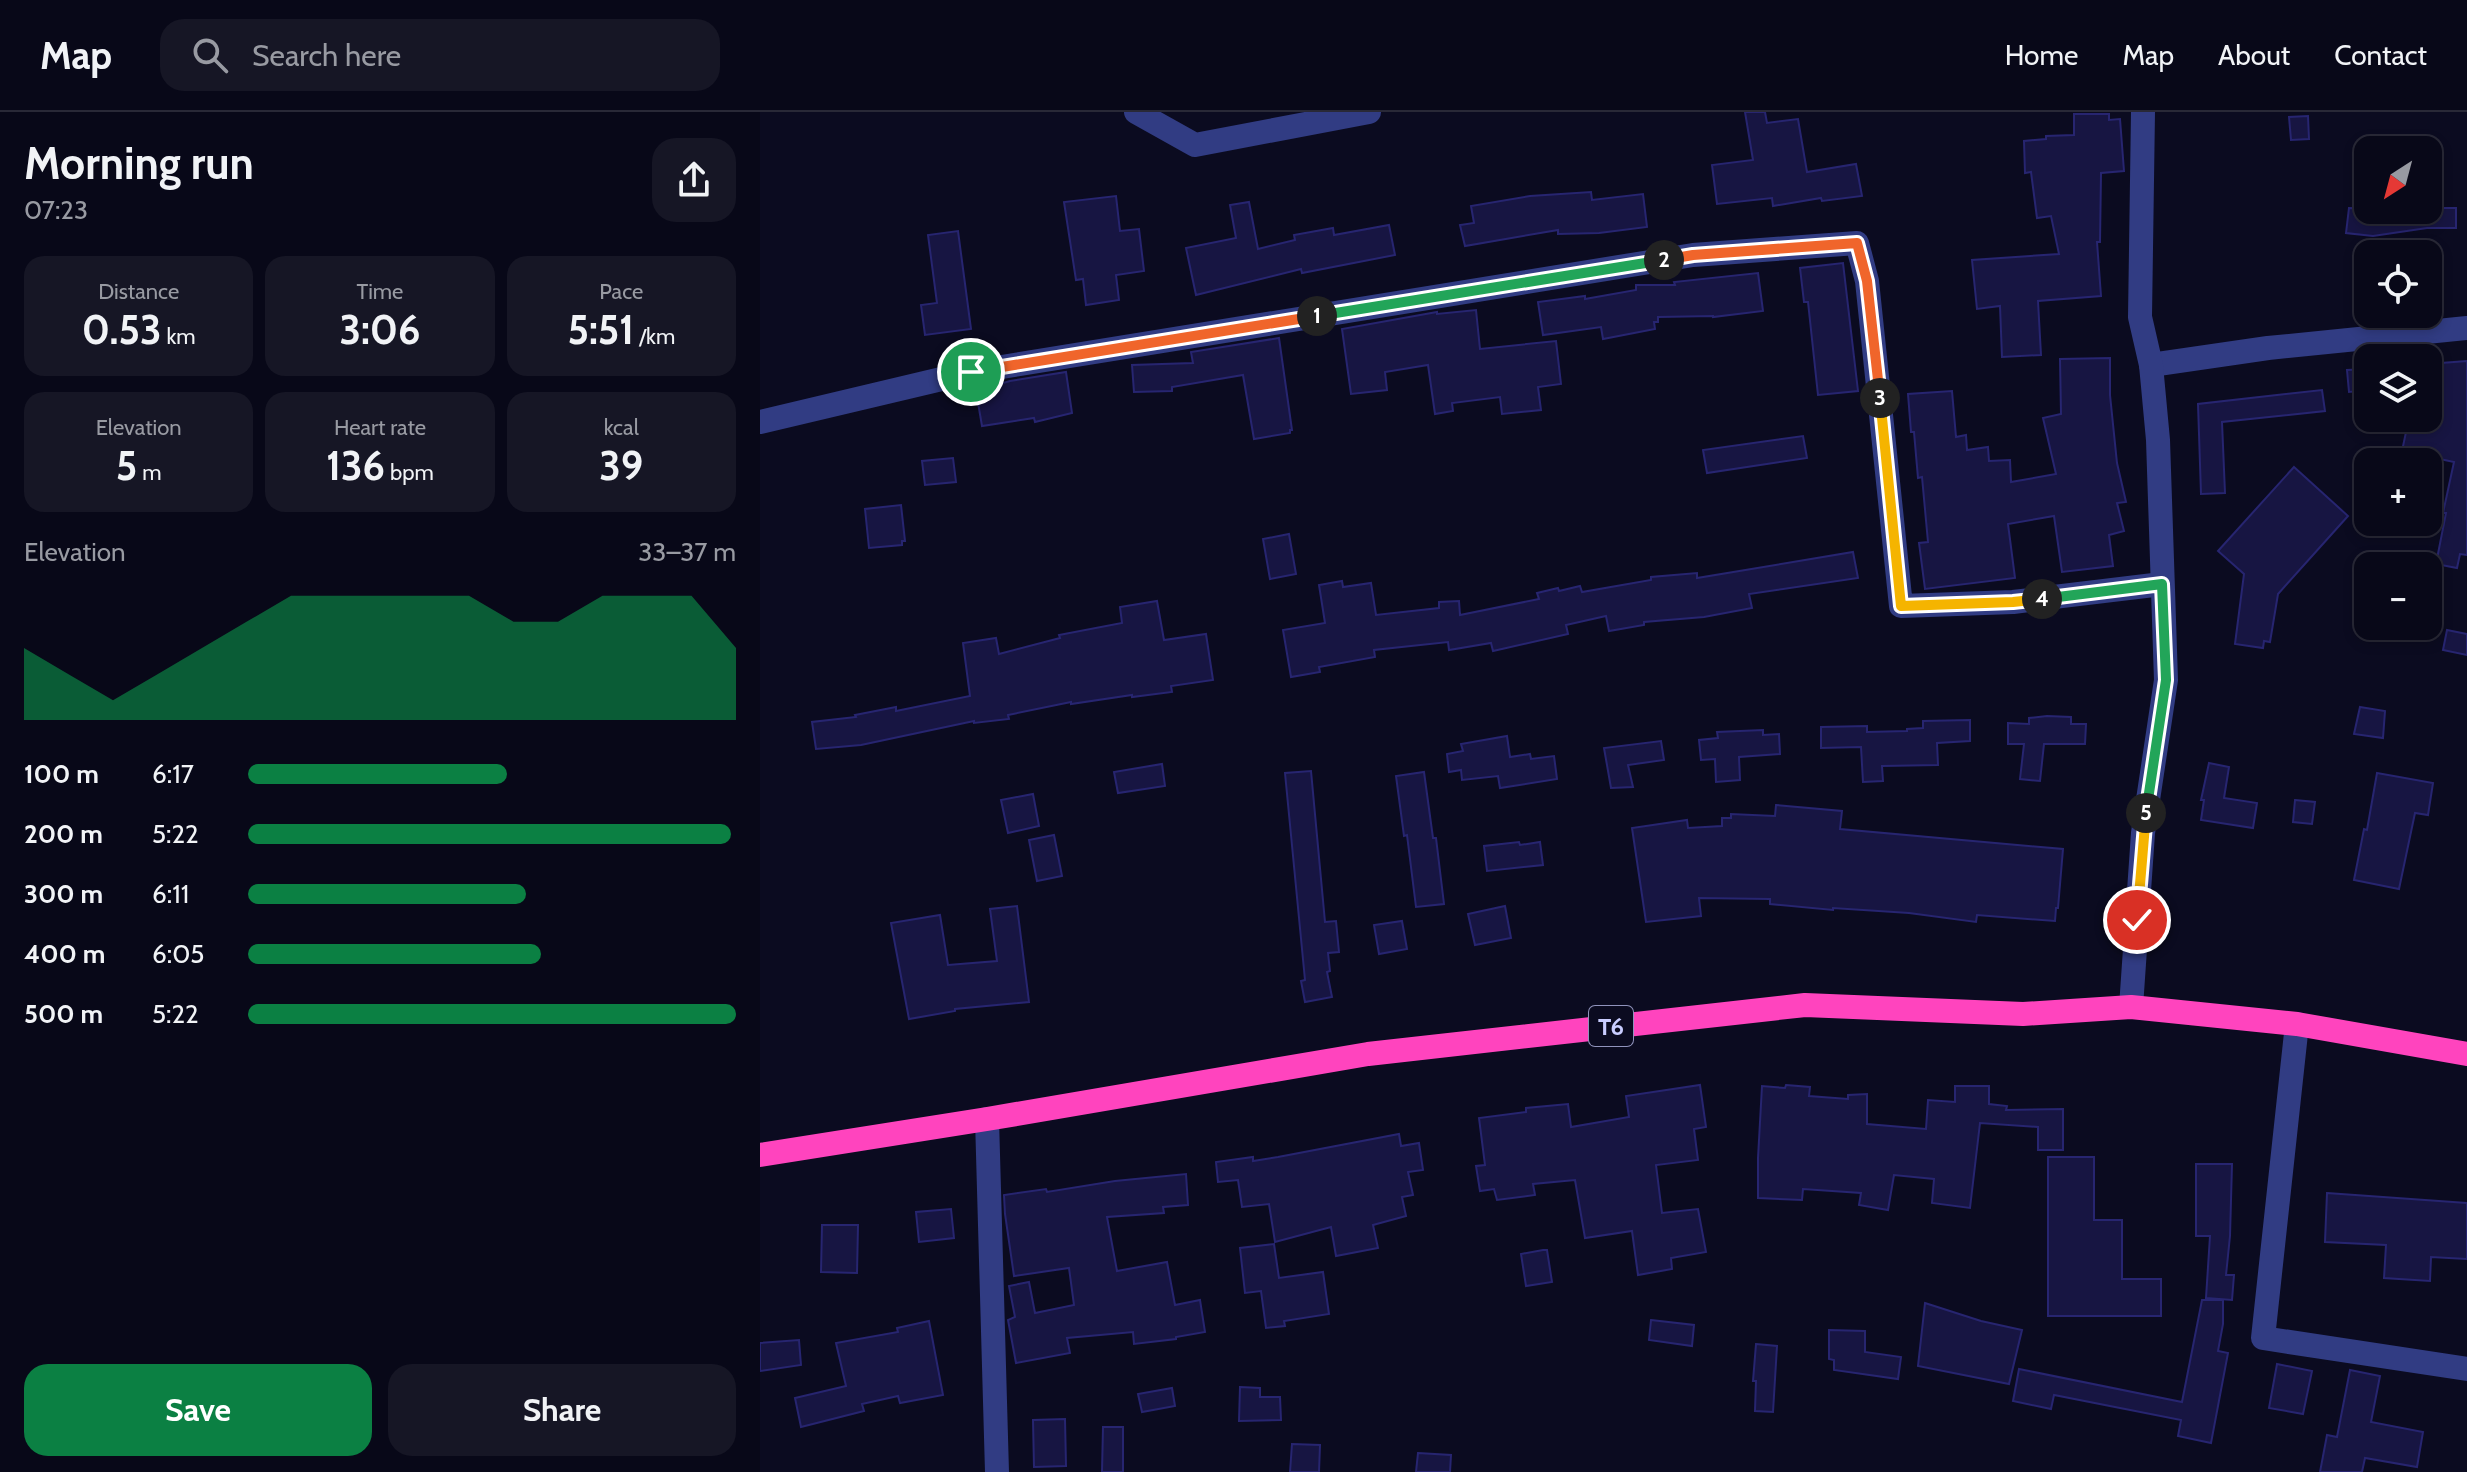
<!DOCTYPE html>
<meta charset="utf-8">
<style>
:root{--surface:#080818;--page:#161625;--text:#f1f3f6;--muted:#989aa2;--line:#292937;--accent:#0b8043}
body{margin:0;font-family:Cabin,sans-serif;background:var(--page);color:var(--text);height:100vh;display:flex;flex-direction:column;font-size:30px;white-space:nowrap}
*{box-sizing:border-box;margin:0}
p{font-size:26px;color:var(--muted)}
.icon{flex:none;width:44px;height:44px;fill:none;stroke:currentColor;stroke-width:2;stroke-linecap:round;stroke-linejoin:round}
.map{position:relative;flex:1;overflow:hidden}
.panel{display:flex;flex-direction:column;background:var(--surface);width:760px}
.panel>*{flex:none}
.needle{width:52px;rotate:216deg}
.controls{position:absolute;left:1594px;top:24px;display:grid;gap:16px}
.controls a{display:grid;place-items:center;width:88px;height:88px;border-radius:16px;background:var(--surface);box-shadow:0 4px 12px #0003,0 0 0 2px var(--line);font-size:40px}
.pin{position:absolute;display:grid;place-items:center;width:68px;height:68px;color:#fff;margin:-34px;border:4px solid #fff;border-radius:50%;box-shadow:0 2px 8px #0007}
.km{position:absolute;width:40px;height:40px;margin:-20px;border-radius:50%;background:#222;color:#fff;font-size:22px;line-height:40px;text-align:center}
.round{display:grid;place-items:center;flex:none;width:84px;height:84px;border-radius:24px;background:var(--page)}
.headline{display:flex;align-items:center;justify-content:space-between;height:136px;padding:0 24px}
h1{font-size:44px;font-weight:700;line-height:60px}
.stats{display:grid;grid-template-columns:repeat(3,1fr);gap:12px;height:136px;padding:8px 24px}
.stats div{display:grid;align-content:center;border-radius:20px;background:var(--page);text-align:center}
.stats b{font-size:40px;font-weight:700}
.stats small{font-size:22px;font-weight:400}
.stats p{font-size:22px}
.chart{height:224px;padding:16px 24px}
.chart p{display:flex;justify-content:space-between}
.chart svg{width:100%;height:144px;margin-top:8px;fill:var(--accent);opacity:.7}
.action{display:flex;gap:16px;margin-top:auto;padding:16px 24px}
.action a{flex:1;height:92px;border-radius:24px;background:var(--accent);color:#fff;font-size:32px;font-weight:700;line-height:92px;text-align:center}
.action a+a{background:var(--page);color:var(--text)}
ul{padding:0 24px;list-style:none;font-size:26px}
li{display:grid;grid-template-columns:128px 96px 1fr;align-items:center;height:60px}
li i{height:20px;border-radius:10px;background:var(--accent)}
header{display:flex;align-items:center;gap:48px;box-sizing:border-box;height:112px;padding:0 40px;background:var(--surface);border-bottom:2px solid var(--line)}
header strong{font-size:38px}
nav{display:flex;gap:44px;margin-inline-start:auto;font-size:28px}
.search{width:560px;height:72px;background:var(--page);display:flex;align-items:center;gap:20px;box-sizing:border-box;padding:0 28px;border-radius:24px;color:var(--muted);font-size:30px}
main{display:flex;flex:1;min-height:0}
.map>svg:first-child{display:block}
.building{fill:#171542;stroke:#272570;stroke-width:2}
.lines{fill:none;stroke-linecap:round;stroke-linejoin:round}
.minor{stroke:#313c83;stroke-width:24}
.highway{stroke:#ff44be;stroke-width:24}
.split-1-casing{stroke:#fff;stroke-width:16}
.split-2-casing{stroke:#fff;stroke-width:16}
.split-3-casing{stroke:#fff;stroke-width:16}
.split-4-casing{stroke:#fff;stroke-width:16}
.split-5-casing{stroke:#fff;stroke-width:16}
.split-6-casing{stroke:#fff;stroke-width:16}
.split-1{stroke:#f0652b;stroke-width:10}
.split-2{stroke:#22a559;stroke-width:10}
.split-3{stroke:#f0652b;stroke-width:10}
.split-4{stroke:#f5b400;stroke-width:10}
.split-5{stroke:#22a559;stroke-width:10}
.split-6{stroke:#f5b400;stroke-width:10}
.labels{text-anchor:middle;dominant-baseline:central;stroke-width:8;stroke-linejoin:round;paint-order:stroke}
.shield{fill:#0b0b20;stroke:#9093bc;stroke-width:2}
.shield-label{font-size:24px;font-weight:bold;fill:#c9cdff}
</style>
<header>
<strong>Map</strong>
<div class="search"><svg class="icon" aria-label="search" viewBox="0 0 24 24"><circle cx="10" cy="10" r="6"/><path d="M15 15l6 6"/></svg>Search here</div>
<nav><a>Home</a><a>Map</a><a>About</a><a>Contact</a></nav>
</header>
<main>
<section class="panel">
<div class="headline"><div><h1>Morning run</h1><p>07:23</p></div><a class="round"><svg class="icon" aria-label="share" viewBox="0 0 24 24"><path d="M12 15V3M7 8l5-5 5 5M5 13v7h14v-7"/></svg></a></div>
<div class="stats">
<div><p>Distance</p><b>0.53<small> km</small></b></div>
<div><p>Time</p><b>3:06</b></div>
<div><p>Pace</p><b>5:51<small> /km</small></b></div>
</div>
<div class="stats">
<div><p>Elevation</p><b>5<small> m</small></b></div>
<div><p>Heart rate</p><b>136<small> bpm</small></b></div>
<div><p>kcal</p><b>39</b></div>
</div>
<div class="chart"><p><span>Elevation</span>33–37 m</p>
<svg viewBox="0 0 160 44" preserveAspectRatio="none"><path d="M0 44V22L10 30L20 38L30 30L40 22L50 14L60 6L70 6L80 6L90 6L100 6L110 14L120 14L130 6L140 6L150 6L160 22V44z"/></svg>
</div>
<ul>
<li><b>100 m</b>6:17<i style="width:53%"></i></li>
<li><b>200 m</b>5:22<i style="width:99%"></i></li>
<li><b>300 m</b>6:11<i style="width:57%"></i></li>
<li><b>400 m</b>6:05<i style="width:60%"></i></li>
<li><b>500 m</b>5:22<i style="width:100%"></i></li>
</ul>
<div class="action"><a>Save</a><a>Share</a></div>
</section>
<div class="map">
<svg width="1707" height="1360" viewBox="0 0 1707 1360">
<rect width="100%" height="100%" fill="#0b0b20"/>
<g class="building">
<polygon points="985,0 1005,0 1007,11 1038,7 1047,60 1096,52 1102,84 1062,89 1061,86 1013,94 1012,86 957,92 952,53 993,48"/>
<polygon points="1314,2 1349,2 1349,8 1360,7 1364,59 1341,61 1340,130 1337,130 1341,184 1278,189 1281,243 1242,245 1240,194 1217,197 1212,148 1299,142 1291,104 1277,106 1271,60 1265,61 1264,29 1286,27 1286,24 1314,23"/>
<polygon points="1548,4 1549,27 1531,28 1529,5"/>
<polygon points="831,80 832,88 883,82 887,115 839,121 798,122 798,118 705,134 700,113 714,111 711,94 770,84"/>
<polygon points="356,84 360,119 379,117 384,159 356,163 359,188 326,193 323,167 316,168 304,90"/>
<polygon points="489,90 498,137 535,128 534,123 573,116 574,123 629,113 635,143 542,161 541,157 436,183 426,136 476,126 470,93"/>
<polygon points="1589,96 1668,98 1668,96 1696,96 1696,116 1667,116 1613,124 1586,121"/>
<polygon points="198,119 211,217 165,223 161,193 177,191 168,123"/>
<polygon points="1083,151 1098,279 1058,283 1048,190 1044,190 1040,156"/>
<polygon points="998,161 1003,199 953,205 953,204 898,205 898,210 894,210 895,217 843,227 841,215 783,223 778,190 825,184 825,187 876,178 876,173 915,173 914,170"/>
<polygon points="716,198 720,237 796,229 801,272 778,275 781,298 742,302 740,285 692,291 693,299 675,302 668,253 625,260 627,278 591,282 582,217 677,200 677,202"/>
<polygon points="519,226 532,318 530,318 530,321 494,327 483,263 412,275 412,279 374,280 372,253 433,251 431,240"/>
<polygon points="1350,246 1350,283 1357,351 1366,390 1357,391 1364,419 1349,423 1353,454 1302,460 1294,404 1248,412 1255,466 1165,477 1159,431 1168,430 1162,365 1158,366 1154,320 1151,320 1148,282 1192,279 1196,325 1206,323 1207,338 1228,335 1229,349 1250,348 1251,370 1296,362 1283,306 1301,302 1300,247"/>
<polygon points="1707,249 1707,443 1700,442 1697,456 1676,452 1686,401 1683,401 1694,350 1642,339 1649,306 1668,306 1668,252"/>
<polygon points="1608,257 1608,278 1589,280 1587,258"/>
<polygon points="306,260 312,301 275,310 274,306 222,314 216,279 250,269"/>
<polygon points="1562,278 1565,299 1462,310 1465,381 1441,382 1438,292"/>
<polygon points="1043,324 1047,346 947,361 943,338"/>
<polygon points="193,346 196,370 165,373 162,349"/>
<polygon points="1534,355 1588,404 1518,482 1510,530 1504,529 1503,536 1475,532 1484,462 1458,439"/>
<polygon points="141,393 145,429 142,429 142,433 109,436 105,397"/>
<polygon points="529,422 536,462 510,467 503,427"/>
<polygon points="1093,440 1098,466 989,482 992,496 944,505 884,510 884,513 849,519 846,504 806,513 808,522 733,539 731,531 689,538 688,530 614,538 615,545 559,555 560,560 531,565 523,518 565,511 559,473 582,469 583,475 611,471 616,503 679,496 679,490 699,489 700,503 779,487 777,481 798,476 799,479 820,474 822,480 891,468 891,465 937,461 937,466"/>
<polygon points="397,489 404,528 446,522 453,568 411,574 412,580 372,585 372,583 311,592 311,590 248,603 249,607 214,611 214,609 101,633 56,637 52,610 96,605 95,603 136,595 136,599 210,584 203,531 236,526 239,542 300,526 299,523 362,511 360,495"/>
<polygon points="1687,518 1707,522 1707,543 1683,538"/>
<polygon points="1600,595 1625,599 1623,626 1594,622"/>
<polygon points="1287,604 1311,605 1311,612 1326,612 1325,632 1284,632 1280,669 1260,667 1264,632 1248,632 1248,611 1269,612 1269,606"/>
<polygon points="1210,608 1210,629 1177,631 1178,653 1122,654 1123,669 1103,670 1101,635 1061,636 1061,615 1107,614 1107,620 1147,619 1147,617 1163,616 1163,609"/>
<polygon points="1003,618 1003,623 1019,622 1020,642 979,645 980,668 956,670 955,647 941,648 939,628 958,626 957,620"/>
<polygon points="747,624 750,645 770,642 771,647 794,644 797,667 740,676 738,664 702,668 701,658 689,660 687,642 703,639 701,632"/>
<polygon points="901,629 904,648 868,653 873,675 851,676 844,636"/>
<polygon points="1449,651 1469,655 1464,686 1497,691 1493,716 1441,708 1444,688 1441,688"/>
<polygon points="402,652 405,674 358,681 354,660"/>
<polygon points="551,659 565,810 576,809 579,840 568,841 570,859 567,860 572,885 545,890 541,869 545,868 525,661"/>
<polygon points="664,660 673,726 676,726 684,792 656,795 647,723 644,724 636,664"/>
<polygon points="1617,661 1673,671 1668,703 1655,701 1639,777 1594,768 1604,717 1607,718"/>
<polygon points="273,682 279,714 248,721 241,688"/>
<polygon points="1535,688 1555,690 1552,712 1533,710"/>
<polygon points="1016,693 1082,699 1080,717 1303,737 1298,796 1296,796 1295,809 1217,803 1216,810 1149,801 1073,796 1073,798 1010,792 1010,787 939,786 941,804 886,810 872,716 927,708 928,716 962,714 962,706 971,706 971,702 1015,704"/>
<polygon points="294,723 302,764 277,769 269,728"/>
<polygon points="759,730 760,733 780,730 783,753 727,759 724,734"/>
<polygon points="257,794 269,890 195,897 195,899 149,907 131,811 180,803 188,853 237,849 230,797"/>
<polygon points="745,794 751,826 715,833 708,802"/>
<polygon points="642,809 647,837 619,842 614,813"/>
<polygon points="940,973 946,1015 934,1017 938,1048 896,1053 902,1101 938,1097 946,1140 911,1146 912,1157 878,1163 872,1119 825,1126 815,1068 773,1072 775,1083 737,1088 734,1077 720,1079 716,1054 725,1053 719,1006 766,1000 766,996 808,992 811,1015 869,1005 866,984"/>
<polygon points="1026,973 1050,975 1049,984 1088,987 1088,983 1107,982 1107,1012 1166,1017 1168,988 1195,990 1195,974 1229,974 1229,992 1247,994 1246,998 1303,997 1303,1038 1278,1038 1278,1015 1220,1011 1210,1096 1172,1091 1174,1067 1134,1063 1128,1098 1099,1093 1101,1081 1043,1077 1042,1088 998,1086 998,1046 1002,974 1025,976"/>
<polygon points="639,1022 641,1034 659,1031 663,1058 648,1060 653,1083 642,1085 646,1104 613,1113 618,1136 576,1144 571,1115 515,1130 509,1092 482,1095 478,1068 458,1070 456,1050 493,1045 493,1049 518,1045"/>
<polygon points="1288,1045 1334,1045 1334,1108 1362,1108 1362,1167 1401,1167 1401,1204 1288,1204"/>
<polygon points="1436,1052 1472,1052 1470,1124 1466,1163 1474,1163 1472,1188 1446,1186 1450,1124 1436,1124"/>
<polygon points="426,1062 428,1093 403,1095 404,1101 347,1105 357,1159 407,1150 415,1193 440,1188 445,1220 416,1225 416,1227 374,1232 373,1220 307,1226 310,1241 256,1251 248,1208 255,1205 249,1174 269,1170 275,1201 314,1193 309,1156 254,1164 245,1102 244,1083 286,1077 287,1080 355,1069"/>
<polygon points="1567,1081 1707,1091 1707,1147 1671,1145 1670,1169 1624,1166 1626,1133 1565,1130"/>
<polygon points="191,1097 194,1126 159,1130 156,1100"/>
<polygon points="62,1113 98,1113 97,1161 61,1160"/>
<polygon points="514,1132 519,1166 563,1160 569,1202 524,1209 525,1214 506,1216 501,1179 485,1181 480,1136"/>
<polygon points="783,1138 787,1138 792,1170 766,1174 761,1142"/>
<polygon points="1442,1188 1463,1188 1463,1212 1458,1239 1468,1241 1451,1331 1418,1324 1421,1308 1294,1283 1291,1297 1253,1289 1259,1257 1422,1290"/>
<polygon points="1165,1191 1221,1209 1262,1218 1249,1272 1158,1254"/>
<polygon points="891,1208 934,1213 932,1234 889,1228"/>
<polygon points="169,1209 183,1283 140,1291 138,1284 102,1292 104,1299 41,1315 35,1286 86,1274 76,1231 138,1220 137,1216"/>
<polygon points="1069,1218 1105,1219 1105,1240 1141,1245 1138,1267 1074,1258 1074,1248 1069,1247"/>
<polygon points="39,1228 41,1253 0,1259 0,1231"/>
<polygon points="996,1232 1017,1234 1013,1300 995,1299 996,1269 993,1269"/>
<polygon points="1517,1252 1552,1259 1543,1302 1509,1296"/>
<polygon points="1590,1258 1620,1264 1611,1310 1663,1320 1657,1355 1605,1346 1602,1360 1560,1360 1567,1323 1577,1325"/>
<polygon points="480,1275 500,1276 500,1285 520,1285 521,1308 479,1309"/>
<polygon points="412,1276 415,1294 382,1300 378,1282"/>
<polygon points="305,1307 306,1354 274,1355 273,1308"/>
<polygon points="343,1315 363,1315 363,1360 342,1360"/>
<polygon points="532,1332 560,1333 559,1360 530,1360"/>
<polygon points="658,1341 691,1343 690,1360 656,1360"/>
</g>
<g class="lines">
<g class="minor">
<polyline points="376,0 435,33 609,0"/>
<polyline points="1391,253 1508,236 1707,216"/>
<polyline points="0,310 211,260 933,143 1097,131 1107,169 1141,494 1253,490 1402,472"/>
<polyline points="1371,895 1383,721 1406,568 1398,328 1391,253 1380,205 1383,0"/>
<polyline points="1537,912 1503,1226 1707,1257"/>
<polyline points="227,1007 237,1360"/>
</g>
<polyline class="highway" points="0,1043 227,1007 608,942 1045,893 1263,902 1371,895 1537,912 1707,942"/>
</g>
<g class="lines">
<g class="split-1-casing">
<polyline id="split-1" points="211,260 557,204"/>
</g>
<g class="split-2-casing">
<polyline id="split-2" points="557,204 904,148"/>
</g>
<g class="split-3-casing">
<polyline id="split-3" points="904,148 933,143 1097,131 1107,169 1120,286"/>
</g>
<g class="split-4-casing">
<polyline id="split-4" points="1120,286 1141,494 1253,490 1282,487"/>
</g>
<g class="split-5-casing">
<polyline id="split-5" points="1282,487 1402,472 1406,568 1386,701"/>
</g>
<g class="split-6-casing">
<polyline id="split-6" points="1377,808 1386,701"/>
</g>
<use href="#split-1" class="split-1"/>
<use href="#split-2" class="split-2"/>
<use href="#split-3" class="split-3"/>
<use href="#split-4" class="split-4"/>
<use href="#split-5" class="split-5"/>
<use href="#split-6" class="split-6"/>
</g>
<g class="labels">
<rect class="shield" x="829" y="894" width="44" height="40" rx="6"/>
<g class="shield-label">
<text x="851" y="914">T6</text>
</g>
</g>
</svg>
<div class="controls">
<a><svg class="needle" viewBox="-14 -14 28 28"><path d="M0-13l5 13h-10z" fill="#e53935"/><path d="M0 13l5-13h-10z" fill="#989aa2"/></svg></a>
<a><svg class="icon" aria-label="locate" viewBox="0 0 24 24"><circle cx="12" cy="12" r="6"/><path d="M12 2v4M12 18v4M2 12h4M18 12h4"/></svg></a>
<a><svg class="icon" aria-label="layers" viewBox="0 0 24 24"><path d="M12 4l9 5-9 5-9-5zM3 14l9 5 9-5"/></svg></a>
<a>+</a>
<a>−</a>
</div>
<div class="pin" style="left:211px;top:260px;background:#1e9e55"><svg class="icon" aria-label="arrive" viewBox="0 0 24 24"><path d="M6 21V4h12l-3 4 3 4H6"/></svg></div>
<div class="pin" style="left:1377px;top:808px;background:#d93025"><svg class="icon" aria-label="check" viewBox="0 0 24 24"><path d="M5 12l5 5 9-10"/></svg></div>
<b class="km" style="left:557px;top:204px">1</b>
<b class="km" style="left:904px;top:148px">2</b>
<b class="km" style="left:1120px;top:286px">3</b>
<b class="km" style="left:1282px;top:487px">4</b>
<b class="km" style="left:1386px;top:701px">5</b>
</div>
</main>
